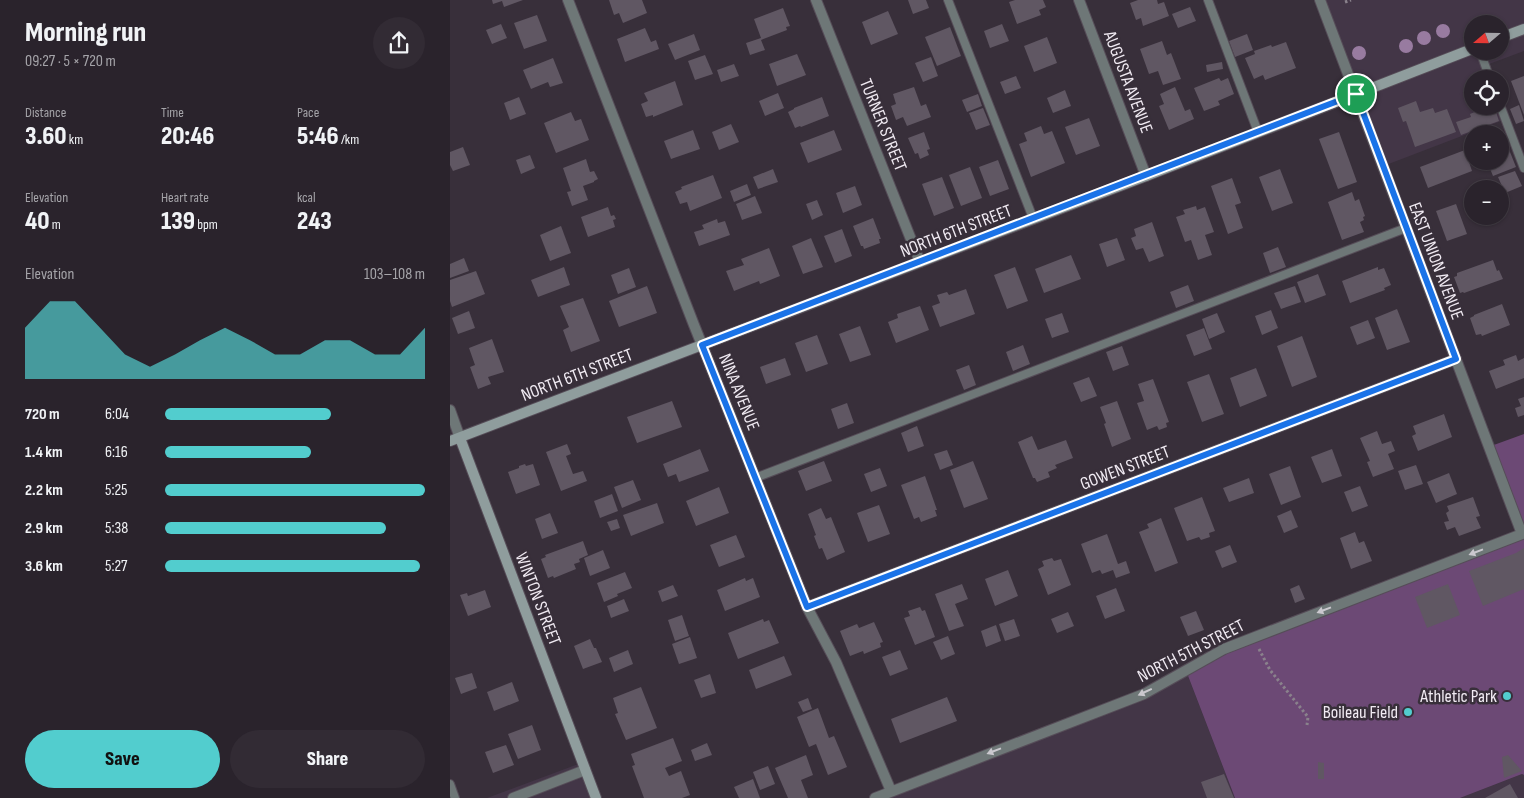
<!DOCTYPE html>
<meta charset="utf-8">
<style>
:root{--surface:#2a232c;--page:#322b34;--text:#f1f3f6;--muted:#a5a4a9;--line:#464048;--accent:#52cdce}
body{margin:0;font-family:"Sofia Sans Condensed",sans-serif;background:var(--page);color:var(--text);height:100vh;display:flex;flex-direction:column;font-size:19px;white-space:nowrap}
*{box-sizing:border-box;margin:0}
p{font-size:16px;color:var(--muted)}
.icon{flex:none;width:28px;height:28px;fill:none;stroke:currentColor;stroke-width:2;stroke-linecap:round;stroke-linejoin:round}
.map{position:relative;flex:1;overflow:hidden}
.details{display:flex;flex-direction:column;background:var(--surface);width:450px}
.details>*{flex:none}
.needle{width:32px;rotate:250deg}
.buttons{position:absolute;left:1014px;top:15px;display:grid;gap:10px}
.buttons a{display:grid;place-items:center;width:45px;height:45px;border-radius:50%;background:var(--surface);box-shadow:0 1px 4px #0004,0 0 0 1px var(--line);font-size:25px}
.pin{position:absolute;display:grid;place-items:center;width:42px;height:42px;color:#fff;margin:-21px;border:2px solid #fff;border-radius:50%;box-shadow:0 1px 5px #0007}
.round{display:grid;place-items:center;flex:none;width:52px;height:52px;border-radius:26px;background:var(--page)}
.headline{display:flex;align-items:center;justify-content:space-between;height:85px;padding:0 25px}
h1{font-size:28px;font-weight:800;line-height:38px}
.metrics{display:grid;grid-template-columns:repeat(3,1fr);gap:8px;height:85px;padding:5px 25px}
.metrics div{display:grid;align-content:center}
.metrics b{font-size:25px;font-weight:800}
.metrics small{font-size:14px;font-weight:400}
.metrics p{font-size:14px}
.chart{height:140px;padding:10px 25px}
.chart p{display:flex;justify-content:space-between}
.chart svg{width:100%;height:90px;margin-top:5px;fill:var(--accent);opacity:.7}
.button{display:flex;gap:10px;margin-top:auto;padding:10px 25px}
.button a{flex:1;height:58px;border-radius:30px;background:var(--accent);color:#111;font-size:20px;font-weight:800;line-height:58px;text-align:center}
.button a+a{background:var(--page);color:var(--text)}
ul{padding:0 25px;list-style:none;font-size:16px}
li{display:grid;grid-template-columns:80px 60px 1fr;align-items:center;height:38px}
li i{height:12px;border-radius:6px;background:var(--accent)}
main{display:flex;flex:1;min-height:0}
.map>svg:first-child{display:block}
.built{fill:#433647;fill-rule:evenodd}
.green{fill:#6c4975}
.building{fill:#605763}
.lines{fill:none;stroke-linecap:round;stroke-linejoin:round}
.lane-casing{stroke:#564d58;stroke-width:10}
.street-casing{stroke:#564d58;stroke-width:12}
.secondary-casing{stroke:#564d58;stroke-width:12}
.path{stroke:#8a828c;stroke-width:3;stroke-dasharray:2.5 2.5;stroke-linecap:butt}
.lane{stroke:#6e7777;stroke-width:8}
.street{stroke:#6e7777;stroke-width:10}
.secondary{stroke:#8f9d9d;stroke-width:10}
.tree{fill:#987ba0}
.oneway{fill:#cac8ce}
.route-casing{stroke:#fff;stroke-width:10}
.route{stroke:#1a73e8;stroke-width:6}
.poi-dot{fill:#52cdce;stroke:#382f3a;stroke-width:2}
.labels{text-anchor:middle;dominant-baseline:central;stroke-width:5;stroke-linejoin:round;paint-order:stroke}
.street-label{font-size:18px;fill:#f1ebf3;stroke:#382f3a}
.poi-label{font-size:18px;fill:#f1ebf3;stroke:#382f3a;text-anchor:end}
</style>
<main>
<section class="details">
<div class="headline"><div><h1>Morning run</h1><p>09:27 · 5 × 720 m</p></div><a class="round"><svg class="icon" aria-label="share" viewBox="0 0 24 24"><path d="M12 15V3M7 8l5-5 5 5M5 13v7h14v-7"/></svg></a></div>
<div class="metrics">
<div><p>Distance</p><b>3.60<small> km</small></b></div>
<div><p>Time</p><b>20:46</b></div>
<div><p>Pace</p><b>5:46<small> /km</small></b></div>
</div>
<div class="metrics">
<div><p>Elevation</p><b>40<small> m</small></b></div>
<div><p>Heart rate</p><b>139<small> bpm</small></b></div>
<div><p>kcal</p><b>243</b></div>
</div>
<div class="chart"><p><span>Elevation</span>103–108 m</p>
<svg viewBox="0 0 160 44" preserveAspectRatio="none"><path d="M0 44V19L10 6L20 6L30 19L40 32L50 38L60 32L70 25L80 19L90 25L100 32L110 32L120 25L130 25L140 32L150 32L160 19V44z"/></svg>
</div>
<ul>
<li><b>720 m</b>6:04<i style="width:64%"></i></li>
<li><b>1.4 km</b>6:16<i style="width:56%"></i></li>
<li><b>2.2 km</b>5:25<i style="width:100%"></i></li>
<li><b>2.9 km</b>5:38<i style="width:85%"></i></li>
<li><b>3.6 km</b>5:27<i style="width:98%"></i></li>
</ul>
<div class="button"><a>Save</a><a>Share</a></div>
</section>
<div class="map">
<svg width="1074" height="798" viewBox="0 0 1074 798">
<rect width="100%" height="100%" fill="#382f3a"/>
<g class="built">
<path d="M 872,0 L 1074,0 L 1074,51 L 1031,67 L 1035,79 L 1022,79 L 1022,106 L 1046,106 L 1051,121 L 936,165 ZM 1022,24 L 1050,24 L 1050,51 L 1022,51 Z"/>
<polygon points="735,668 785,798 426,798 673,699"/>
<polygon points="131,763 145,798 37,798"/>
<polygon points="1072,774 1074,775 1074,798 1010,798"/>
</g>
<g class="green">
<polygon points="1074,434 1074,534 1041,446"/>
<polygon points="1074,535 1074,775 1072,774 1010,798 785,798 735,668"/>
</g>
<g class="building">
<polygon points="42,0 73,0 54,7 52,1 43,4"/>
<polygon points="159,0 192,0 197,13 173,23 169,13 164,15"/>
<polygon points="458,0 476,0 479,8 463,14"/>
<polygon points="565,0 593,0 596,7 589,10 591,15 567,24 559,2"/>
<polygon points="688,0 707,0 708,4 714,2 719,16 693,26 691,18 686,20 680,3"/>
<polygon points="740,7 746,21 728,28 722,14"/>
<polygon points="333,8 340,26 336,27 337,30 311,40 315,50 300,55 296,43 311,38 304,19"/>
<polygon points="438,11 448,34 421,45 412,22"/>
<polygon points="87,15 97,41 74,49 64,23"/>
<polygon points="51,24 57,38 42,44 36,30"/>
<polygon points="552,24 559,41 540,48 534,31"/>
<polygon points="500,27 511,56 487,66 475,37"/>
<polygon points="195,28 201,42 206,40 209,49 175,62 167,39"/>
<polygon points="244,34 250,50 225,60 218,44"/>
<polygon points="797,34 803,50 785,57 779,41"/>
<polygon points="597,37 607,63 584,72 574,46"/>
<polygon points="712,41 717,55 721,53 731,79 713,85 708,71 699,74 690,49"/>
<polygon points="836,42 846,68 815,80 813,75 804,79 795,58 805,54 804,51 821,45 822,47"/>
<polygon points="347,54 356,75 327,86 319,64"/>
<polygon points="255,55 263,74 245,80 238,61"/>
<polygon points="481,57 488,76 473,82 465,63"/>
<polygon points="103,58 113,83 100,87 98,82 81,89 73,70"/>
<polygon points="772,62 773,69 757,72 756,65"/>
<polygon points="284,64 289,76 271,82 267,70"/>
<polygon points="566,76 571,88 555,94 550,82"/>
<polygon points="1074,76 1074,115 1061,81"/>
<polygon points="769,78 771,81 778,78 784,94 768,101 770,105 754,111 744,88"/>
<polygon points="225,81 233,105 203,117 203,115 196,117 191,104 198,101 194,93"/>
<polygon points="464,87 471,106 476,104 481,117 457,126 453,117 446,120 441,106 446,104 443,94"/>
<polygon points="725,87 735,111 740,109 744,119 719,130 709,106 714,104 710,94"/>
<polygon points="615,90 621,106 603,113 597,98"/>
<polygon points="328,93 334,108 315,116 309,101"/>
<polygon points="528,94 532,106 517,112 512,100"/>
<polygon points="69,97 76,114 60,120 54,103"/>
<polygon points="372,97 379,116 351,127 350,126 345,128 338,112 344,109 344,108"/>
<polygon points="966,101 970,112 983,108 985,113 997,109 1006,132 965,147 956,121 953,122 948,108"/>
<polygon points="1069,105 1074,121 1066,124 1060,109"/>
<polygon points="1039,106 1044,106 1049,121 1011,135 1006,122 1021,117 1020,114"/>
<polygon points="533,108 540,125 526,130 519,113"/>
<polygon points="121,112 125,121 131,119 139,140 106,153 94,123"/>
<polygon points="639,118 650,146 626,155 615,127"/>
<polygon points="281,124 289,142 269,150 262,132"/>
<polygon points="591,126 594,134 602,131 615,163 581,177 569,144 577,141 574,133"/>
<polygon points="243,130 250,149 221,159 214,141"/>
<polygon points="384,130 392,150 358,163 350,143"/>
<polygon points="474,132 480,149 477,150 479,155 470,159 468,153 465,154 458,138"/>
<polygon points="889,132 907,182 888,189 869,139"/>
<polygon points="13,147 20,165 3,171 0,165 0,152"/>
<polygon points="1058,147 1066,167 1043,176 1037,161 1050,161 1050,150"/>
<polygon points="1015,150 1022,171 978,188 970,167"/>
<polygon points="80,155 85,168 71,174 66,160"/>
<polygon points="136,159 140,172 144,171 148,179 144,181 144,182 133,186 138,200 122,206 117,192 121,191 113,168"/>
<polygon points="548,160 559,189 540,196 529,167"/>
<polygon points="520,167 532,198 511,206 499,175"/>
<polygon points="323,169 328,182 308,189 303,177"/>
<polygon points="830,169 843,203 822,211 809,177"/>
<polygon points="1065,171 1072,186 1055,193 1048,177"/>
<polygon points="263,175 272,198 240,211 237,202 230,204 225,192 232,189 231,187"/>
<polygon points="492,177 504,208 484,216 472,184"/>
<polygon points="782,178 791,203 785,205 793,228 778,234 761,186"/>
<polygon points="297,184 301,195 284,202 280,191"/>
<polygon points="405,186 412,205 393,213 386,193"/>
<polygon points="902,192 905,201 909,199 915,216 913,217 914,220 910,222 914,232 892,240 878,202"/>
<polygon points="305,196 312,213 292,220 286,204"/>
<polygon points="367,200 373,215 362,220 356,204"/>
<polygon points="1006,204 1017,234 997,241 986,211"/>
<polygon points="746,206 747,210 755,207 764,232 755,235 762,255 748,260 741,240 735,242 726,217 735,214 733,210"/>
<polygon points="158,207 161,216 164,215 166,219 163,220 165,227 138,237 131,217"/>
<polygon points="423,218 431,239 429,239 430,243 414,249 413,246 411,246 403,226"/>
<polygon points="267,219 268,223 275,221 280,235 249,246 244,232 254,229 252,225"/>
<polygon points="702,222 714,256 699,262 693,248 686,250 681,238 686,236 684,229"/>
<polygon points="111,226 121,253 100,261 90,235"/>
<polygon points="392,229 402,256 385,263 374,236"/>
<polygon points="361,238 373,267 353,274 342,246"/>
<polygon points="667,238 675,260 657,267 649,244"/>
<polygon points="828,247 836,267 820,273 813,253"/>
<polygon points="319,248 330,276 310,284 309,281 284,291 276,271 294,265 291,259"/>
<polygon points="621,255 631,279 594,293 585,269"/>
<polygon points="14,258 19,271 0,278 0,264"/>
<polygon points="1043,260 1047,271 1049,270 1053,279 1014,293 1013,292 1010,293 1004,277 1007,276 1007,273"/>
<polygon points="114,267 120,285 88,297 81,280"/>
<polygon points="565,267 578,301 557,309 544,275"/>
<polygon points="928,267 928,270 934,268 941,285 934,288 935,290 900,303 892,281"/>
<polygon points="179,268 186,287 168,294 161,275"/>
<polygon points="26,271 35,294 2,307 0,301 0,280"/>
<polygon points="868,274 876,295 855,303 847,282"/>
<polygon points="738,285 744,301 726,308 720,292"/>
<polygon points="197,286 207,313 169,327 159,301"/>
<polygon points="845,286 851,302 831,309 824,293"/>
<polygon points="516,289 525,314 490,327 482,306 490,303 487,295 497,292 499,295"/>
<polygon points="133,298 150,341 121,352 113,330 119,327 110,306"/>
<polygon points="1052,304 1060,325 1032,336 1031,334 1026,335 1020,318 1024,316 1024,315"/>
<polygon points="470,306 479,330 446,343 438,322 448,318 447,314"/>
<polygon points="947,309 960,342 937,350 925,318"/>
<polygon points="821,310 828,328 812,335 805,316"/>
<polygon points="19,311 25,328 8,334 2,318"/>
<polygon points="612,313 619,332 602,338 595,319"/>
<polygon points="767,313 775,332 759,339 752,319"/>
<polygon points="918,320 925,338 907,345 900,327"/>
<polygon points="410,326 421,355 400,362 389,334"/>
<polygon points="754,328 762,349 744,356 736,335"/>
<polygon points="367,335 378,364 356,372 345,343"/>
<polygon points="852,336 867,377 842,387 827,346"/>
<polygon points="42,339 54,372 38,377 41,384 28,389 20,367 25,365 19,348"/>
<polygon points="573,345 580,364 563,371 556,352"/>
<polygon points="672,346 679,365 663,371 656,352"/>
<polygon points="1066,355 1068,361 1074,358 1074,378 1046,389 1039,371 1055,365 1053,360"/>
<polygon points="335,358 341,375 316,384 310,367"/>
<polygon points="519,365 526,385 514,390 506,370"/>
<polygon points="806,368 817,396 790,407 780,378"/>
<polygon points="759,374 774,414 752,422 737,382"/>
<polygon points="639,377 647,396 631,402 623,383"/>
<polygon points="703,379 719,422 716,423 717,427 709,430 707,426 697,430 687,403 694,401 688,384"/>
<polygon points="1074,397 1074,415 1068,417 1065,408 1071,406 1068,399"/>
<polygon points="222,401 232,427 187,443 177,417"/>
<polygon points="667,401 681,439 662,447 654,424 656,423 650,407"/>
<polygon points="397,403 404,423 388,429 381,409"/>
<polygon points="994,414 1002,437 968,451 962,436 966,434 963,426"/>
<polygon points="467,426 474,446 458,452 451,433"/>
<polygon points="927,431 932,444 941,441 945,451 938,454 944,469 923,477 917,462 920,461 910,438"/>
<polygon points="582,436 588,450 616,440 623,458 605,465 607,468 598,472 600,477 587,482 585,478 583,478 568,442"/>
<polygon points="117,444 121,454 116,456 123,474 133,471 137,481 111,491 96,452"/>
<polygon points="250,449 259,471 229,482 226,474 218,477 213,464"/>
<polygon points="882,449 892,476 872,483 861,457"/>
<polygon points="497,450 503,465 490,470 484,454"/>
<polygon points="374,461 382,481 356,491 348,471"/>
<polygon points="523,461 538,499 514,508 500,470"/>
<polygon points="75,464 76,466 83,464 90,485 66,494 58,472 69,468 69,466"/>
<polygon points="966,465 973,484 955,490 948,471"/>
<polygon points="840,466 851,497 831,505 819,474"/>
<polygon points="430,468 437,486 421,492 414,474"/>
<polygon points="999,473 1007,494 986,503 977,482"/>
<polygon points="475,476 487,510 485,510 487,516 471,522 469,517 464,519 451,485"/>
<polygon points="799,478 804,493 779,502 773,488"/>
<polygon points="183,480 191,500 172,508 164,487"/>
<polygon points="910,486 918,506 902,512 894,492"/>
<polygon points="269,487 279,513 246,526 236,501"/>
<polygon points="162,494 168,511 150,518 144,501"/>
<polygon points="752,497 765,531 759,533 760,537 751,540 749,537 737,541 724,508"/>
<polygon points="1023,497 1030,516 1026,517 1031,528 1009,536 1005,527 997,530 994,522 999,521 996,513 999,511 997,506"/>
<polygon points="207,503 214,523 181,536 173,515"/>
<polygon points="429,505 440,534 418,542 407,513"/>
<polygon points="371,508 376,519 381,517 395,552 377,560 372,548 369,549 364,536 366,535 358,514"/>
<polygon points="841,510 848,527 834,533 827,516"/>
<polygon points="100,513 108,533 92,539 85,519"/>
<polygon points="711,518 728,563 705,572 689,532 699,528 697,524"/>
<polygon points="167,519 170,528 161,531 157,522"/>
<polygon points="905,532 909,543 914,541 922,561 901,569 890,538"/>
<polygon points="657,534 668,564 676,561 680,573 666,578 663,570 652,574 650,570 642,573 631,544"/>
<polygon points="286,535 295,557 269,567 260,545"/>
<polygon points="133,541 138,555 129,559 130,562 124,564 126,569 104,578 103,576 98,578 91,559 96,557 95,555"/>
<polygon points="780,545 787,562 772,568 765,551"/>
<polygon points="1074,548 1074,589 1033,606 1019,571 1066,553"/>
<polygon points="153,550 160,568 140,576 134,558"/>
<polygon points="602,558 604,561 611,559 621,585 598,595 588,569 594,566 592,561"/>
<polygon points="558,570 568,596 545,606 535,579"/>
<polygon points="175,572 182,588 167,594 168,596 154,602 147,583"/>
<polygon points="295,578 296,581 303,578 310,597 275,611 267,590"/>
<polygon points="512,584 518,599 505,604 514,626 499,631 485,594"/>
<polygon points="998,584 1010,615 977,628 965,597"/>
<polygon points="223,585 228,596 212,602 208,591"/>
<polygon points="849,585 855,599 845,603 840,589"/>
<polygon points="666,588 675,611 655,619 646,596"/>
<polygon points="35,590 41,607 18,616 10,595 17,593 18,596"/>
<polygon points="174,599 179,611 161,618 157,606"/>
<polygon points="470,607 472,611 475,610 485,637 465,645 454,618 460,616 458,611"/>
<polygon points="746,611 754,630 738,636 730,617"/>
<polygon points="618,612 624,626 607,633 601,619"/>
<polygon points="232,615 239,636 225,641 218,620"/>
<polygon points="313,619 314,622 319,620 329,643 288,659 278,633"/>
<polygon points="564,619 570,636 555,641 549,624"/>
<polygon points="424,622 433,642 430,643 431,647 414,654 413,651 400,656 390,631 407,624 409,628"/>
<polygon points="546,625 551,641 536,647 531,631"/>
<polygon points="498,636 505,654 491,660 483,642"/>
<polygon points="240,637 247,658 229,664 222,644"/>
<polygon points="140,639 144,648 146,648 152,662 133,669 124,646"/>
<polygon points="178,650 183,664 164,672 159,658"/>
<polygon points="450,650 458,669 440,676 432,657"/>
<polygon points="334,656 342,675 306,689 299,670"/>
<polygon points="22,673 27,688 11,694 5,678"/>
<polygon points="260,674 266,693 251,698 244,680"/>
<polygon points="62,682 69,701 44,711 37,692"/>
<polygon points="191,687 207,728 176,740 165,714 168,713 163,698"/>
<polygon points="497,697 507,721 450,743 441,719"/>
<polygon points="358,698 362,709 353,712 348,702"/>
<polygon points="368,708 379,738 384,736 397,767 378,775 366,744 359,747 347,717"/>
<polygon points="82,725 91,750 68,759 58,734"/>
<polygon points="223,738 232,761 215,768 219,776 231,771 240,795 232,798 194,798 182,766 185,765 181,754"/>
<polygon points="257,743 262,755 245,761 241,750"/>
<polygon points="56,745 64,765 43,773 35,752"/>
<polygon points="356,755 363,775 351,780 358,798 338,798 325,768"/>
<polygon points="1058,755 1072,771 1054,778 1052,757"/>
<polygon points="868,762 874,763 874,779 868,779"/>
<polygon points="318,766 325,784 310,790 303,772"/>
<polygon points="774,774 784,798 757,798 751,782"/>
<polygon points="303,779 310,798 289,798 284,787"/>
<polygon points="1060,784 1068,798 1035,798"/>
</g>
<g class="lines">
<g class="lane-casing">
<g id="lane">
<polyline points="498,0 583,218"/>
<polyline points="758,0 808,132"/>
<polyline points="1030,51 1040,79"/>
<polyline points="1050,105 1074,168"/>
<polyline points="305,478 956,228"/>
<polyline points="0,784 5,798"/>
</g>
</g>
<g class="street-casing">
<g id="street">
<polyline points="118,0 244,325 357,607 386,662 441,791"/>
<polyline points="366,0 470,262"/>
<polyline points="629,0 696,176"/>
<polyline points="0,410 10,438"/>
<polyline points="357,607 1006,359"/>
<polyline points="63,798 135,770"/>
<polyline points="425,798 694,694 774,649 1072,534 870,0"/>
</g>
</g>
<g class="secondary-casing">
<g id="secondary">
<polyline points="1050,38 1074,29"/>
<polyline points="10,438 146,798"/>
<polyline points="0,441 696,176 1022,49"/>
</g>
</g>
<g class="path">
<polyline points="895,2 901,0"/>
<polyline points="809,649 820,670 858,717 857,725"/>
</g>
<use href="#lane" class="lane"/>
<use href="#street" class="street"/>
<use href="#secondary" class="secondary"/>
</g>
<g class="tree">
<circle cx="993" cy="31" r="7"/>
<circle cx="974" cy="38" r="7"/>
<circle cx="956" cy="46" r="7"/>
<circle cx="909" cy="53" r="7"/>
</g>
<defs><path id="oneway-solid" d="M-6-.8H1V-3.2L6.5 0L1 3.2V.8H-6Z" transform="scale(1.25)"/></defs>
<g class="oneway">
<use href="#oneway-solid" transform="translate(1026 552) rotate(159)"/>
<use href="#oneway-solid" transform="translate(874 610) rotate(159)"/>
<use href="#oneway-solid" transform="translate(695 692) rotate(155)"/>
<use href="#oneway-solid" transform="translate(544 751) rotate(159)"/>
</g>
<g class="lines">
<g class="route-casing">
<polygon id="route" points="906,94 1006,359 357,607 252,345"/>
</g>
<use href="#route" class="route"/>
</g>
<g class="poi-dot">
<circle cx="1057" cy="696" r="5"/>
<circle cx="958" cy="712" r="5"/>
</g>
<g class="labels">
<g class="street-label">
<text transform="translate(678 82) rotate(69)">AUGUSTA AVENUE</text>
<text transform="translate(433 125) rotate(68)">TURNER STREET</text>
<text transform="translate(506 231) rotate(-21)">NORTH 6TH STREET</text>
<text transform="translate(986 261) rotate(69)">EAST UNION AVENUE</text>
<text transform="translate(127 375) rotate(-21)">NORTH 6TH STREET</text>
<text transform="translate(289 392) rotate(68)">NINA AVENUE</text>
<text transform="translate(675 468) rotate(-21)">GOWEN STREET</text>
<text transform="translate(88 599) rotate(69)">WINTON STREET</text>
<text transform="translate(741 651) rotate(-27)">NORTH 5TH STREET</text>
</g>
<g class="poi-label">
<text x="1047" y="696">Athletic Park</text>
<text x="948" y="712">Boileau Field</text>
</g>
</g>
</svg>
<div class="buttons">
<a><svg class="needle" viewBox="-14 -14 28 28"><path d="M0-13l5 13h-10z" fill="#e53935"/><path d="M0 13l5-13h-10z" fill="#a5a4a9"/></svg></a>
<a><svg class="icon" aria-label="locate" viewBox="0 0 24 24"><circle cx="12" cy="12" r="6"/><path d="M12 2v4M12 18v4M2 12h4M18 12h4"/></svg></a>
<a>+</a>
<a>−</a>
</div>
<div class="pin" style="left:906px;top:94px;background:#1e9e55"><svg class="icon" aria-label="arrive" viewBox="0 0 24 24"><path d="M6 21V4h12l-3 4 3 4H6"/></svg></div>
</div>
</main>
